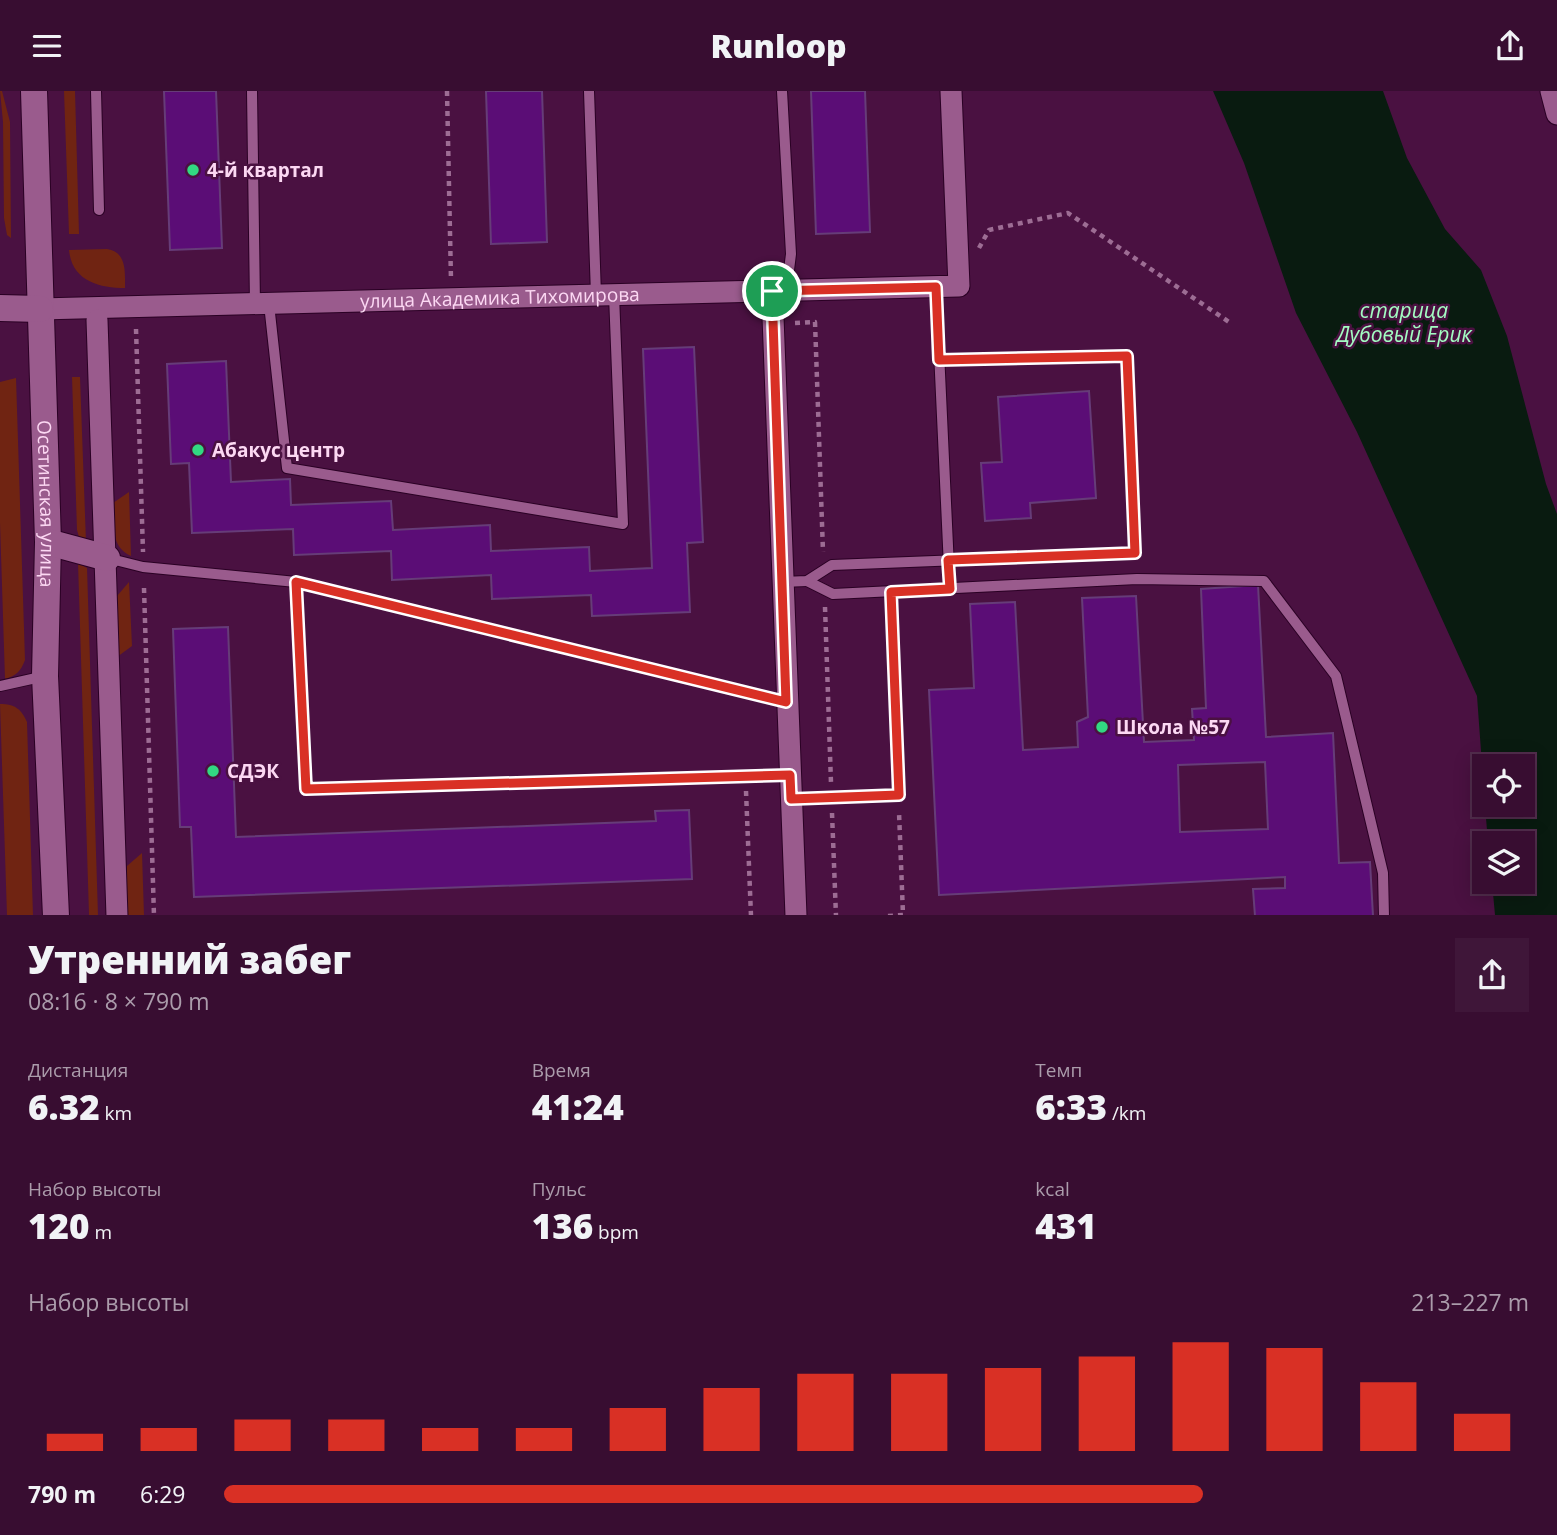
<!DOCTYPE html>
<html lang="ru">
<meta charset="utf-8">
<style>
:root{--surface:#380d31;--page:#3f1639;--text:#f1f3f6;--muted:#ab9cab;--line:#522d4d;--accent:#d93025}
body{margin:0;font-family:"Open Sans",sans-serif;background:var(--page);color:var(--text);height:100vh;display:flex;flex-direction:column;font-size:26px;white-space:nowrap}
*{box-sizing:border-box;margin:0}
p{font-size:23px;color:var(--muted)}
.icon{flex:none;width:38px;height:38px;fill:none;stroke:currentColor;stroke-width:2;stroke-linecap:round;stroke-linejoin:round}
.map{position:relative;height:824px;overflow:hidden}
.panel{display:flex;flex-direction:column;background:var(--surface);flex:1}
.panel>*{flex:none}
.tools{position:absolute;left:1472px;top:663px;display:grid;gap:14px}
.tools a{display:grid;place-items:center;width:63px;height:63px;border-radius:0px;background:var(--surface);box-shadow:0 4px 18px #0003,0 0 0 2px var(--line);font-size:35px}
.pin{position:absolute;display:grid;place-items:center;width:60px;height:60px;color:#fff;margin:-30px;border:4px solid #fff;border-radius:50%;box-shadow:0 2px 7px #0007}
.round{display:grid;place-items:center;flex:none;width:74px;height:74px;border-radius:0px;background:var(--page)}
.head{display:flex;align-items:center;justify-content:space-between;height:119px;padding:0 28px}
h1{font-size:38px;font-weight:800;line-height:52px}
.stats{display:grid;grid-template-columns:repeat(3,1fr);gap:10px;height:119px;padding:7px 28px}
.stats div{display:grid;align-content:center}
.stats b{font-size:35px;font-weight:800}
.stats small{font-size:19px;font-weight:400}
.stats p{font-size:19px}
.chart{height:196px;padding:14px 28px}
.chart p{display:flex;justify-content:space-between}
.chart svg{width:100%;height:126px;margin-top:7px;stroke:var(--accent);stroke-width:6}
ul{padding:0 28px;list-style:none;font-size:23px}
li{display:grid;grid-template-columns:112px 84px 1fr;align-items:center;height:52px}
li i{height:18px;border-radius:9px;background:var(--accent)}
header{display:flex;justify-content:space-between;align-items:center;height:91px;padding:0 28px;background:var(--surface);font-size:32px;font-weight:800}
.map>svg:first-child{display:block}
.green{fill:#702412}
.water{fill:#091b10}
.building{fill:#5b0d76;stroke:#663c78;stroke-width:2;fill-rule:evenodd}
.lines{fill:none;stroke-linecap:round;stroke-linejoin:round}
.service-casing{stroke:#2a0124;stroke-width:12}
.minor-casing{stroke:#2a0124;stroke-width:23}
.tertiary-casing{stroke:#2a0124;stroke-width:28}
.path{stroke:#9d6d94;stroke-width:4.5;stroke-dasharray:5 5;stroke-linecap:butt}
.service{stroke:#9a5b8d;stroke-width:10}
.minor{stroke:#9a5b8d;stroke-width:21}
.tertiary{stroke:#9a5b8d;stroke-width:26}
.route-casing{stroke:#fff;stroke-width:14}
.route{stroke:#d93025;stroke-width:9}
.poi-dot{fill:#32d882;stroke:#4a1141;stroke-width:2.5}
.labels{text-anchor:middle;dominant-baseline:central;stroke-width:5;stroke-linejoin:round;paint-order:stroke}
.poi-label{font-size:19px;font-weight:bold;fill:#fcd8f3;stroke:#4a1141;text-anchor:start}
.street-label{font-size:19px;fill:#fcd8f3;stroke:#4a1141}
.water-label{font-size:21px;font-style:italic;fill:#a3fcc2;stroke:#4a1141}
</style>
<header><svg class="icon" aria-label="menu" viewBox="0 0 24 24"><path d="M4 6h16M4 12h16M4 18h16"/></svg>Runloop<svg class="icon" aria-label="share" viewBox="0 0 24 24"><path d="M12 15V3M7 8l5-5 5 5M5 13v7h14v-7"/></svg></header>
<div class="map">
<svg width="1557" height="825" viewBox="0 0 1557 825">
<rect width="100%" height="100%" fill="#4a1141"/>
<g class="green">
<polygon points="0,0 2,0 10,31 11,147 7,144 4,127 3,31"/>
<polygon points="64,0 75,0 79,143 69,143"/>
<path d="M 107,158 C 127,161 125,181 125,197 C 99,197 72,190 69,159 Z"/>
<polygon points="72,286 80,286 86,451 79,446 77,439"/>
<path d="M 16,287 L 25,569 C 21,580 16,585 5,588 L 0,432 L 0,291 Z"/>
<path d="M 129,401 L 131,465 C 110,456 114,432 113,412 Z"/>
<polygon points="78,472 87,477 98,824 89,824"/>
<polygon points="129,491 132,555 117,566 115,512 117,505"/>
<path d="M 0,613 C 15,613 21,618 27,631 L 33,824 L 7,824 Z"/>
<polygon points="142,762 144,824 127,824 127,775"/>
</g>
<polygon class="water" points="1213,0 1383,0 1407,67 1445,138 1481,179 1507,245 1546,393 1557,423 1557,824 1495,824 1492,791 1522,791 1522,752 1488,752 1485,714 1522,714 1522,676 1484,676 1484,701 1477,605 1357,341 1296,222 1244,72"/>
<g class="building">
<polygon points="164,0 216,0 222,157 170,159"/>
<polygon points="486,0 542,0 547,151 491,153"/>
<polygon points="811,0 865,0 870,141 816,143"/>
<polygon points="694,256 703,451 687,452 690,521 592,525 591,504 492,508 491,484 392,489 391,460 294,464 293,438 192,442 189,372 171,373 167,273 226,270 231,391 290,388 291,414 391,410 393,439 490,434 491,460 589,456 590,480 652,477 643,258"/>
<polygon points="1089,300 1096,407 1030,412 1031,427 985,430 981,372 1002,371 998,306"/>
<path d="M 1258,494 L 1266,646 L 1333,642 L 1339,772 L 1370,771 L 1373,825 L 1255,825 L 1253,798 L 1285,797 L 1285,786 L 939,804 L 929,599 L 974,597 L 970,513 L 1015,511 L 1023,659 L 1078,656 L 1077,631 L 1088,626 L 1082,507 L 1136,505 L 1144,651 L 1194,649 L 1192,618 L 1206,617 L 1201,498 ZM 1265,671 L 1268,738 L 1180,741 L 1178,674 Z"/>
<polygon points="228,536 236,746 656,730 655,720 689,719 692,788 194,806 191,736 180,736 173,538"/>
</g>
<g class="lines">
<g class="service-casing">
<g id="service">
<polyline points="96,0 99,119"/>
<polyline points="252,0 255,214"/>
<polyline points="589,0 596,204"/>
<polyline points="936,196 950,498"/>
<polyline points="776,197 788,187 791,163 782,0"/>
<polyline points="269,213 287,377 623,433 614,204"/>
<polyline points="107,467 143,476 296,491 786,611"/>
<polyline points="807,490 833,503 1137,488 1264,490 1336,585 1383,782 1384,825"/>
<polyline points="296,491 306,698 790,684"/>
<polyline points="782,491 807,490 832,474 1135,462 1127,265 939,269"/>
<polyline points="0,595 45,585"/>
<polyline points="791,708 899,704"/>
</g>
</g>
<g class="minor-casing">
<g id="minor">
<polyline points="1551,0 1557,23"/>
<polyline points="772,200 796,825"/>
<path id="s1" d="M 40,218 L 959,195 L 951,0"/>
<polyline points="97,229 117,825"/>
</g>
</g>
<g class="tertiary-casing">
<g id="tertiary">
<path id="s2" d="M 34,0 L 48,451 L 45,585 L 56,825"/>
<polyline points="0,217 40,218"/>
<polyline points="48,451 107,467"/>
</g>
</g>
<g class="path">
<polyline points="447,0 451,189"/>
<polyline points="979,157 989,139 1068,122 1232,233"/>
<polyline points="795,232 815,231 823,461"/>
<polyline points="136,238 143,461"/>
<polyline points="144,497 154,825"/>
<polyline points="892,514 898,688"/>
<polyline points="825,516 831,692"/>
<polyline points="746,700 751,825"/>
<polyline points="832,722 836,825"/>
<polyline points="888,825 903,824 899,721"/>
</g>
<use href="#service" class="service"/>
<use href="#minor" class="minor"/>
<use href="#tertiary" class="tertiary"/>
</g>
<g class="lines">
<g class="route-casing">
<polygon id="route" points="936,196 939,269 1127,265 1135,462 948,469 950,498 891,501 899,704 791,708 790,684 306,698 296,491 786,611 772,200"/>
</g>
<use href="#route" class="route"/>
</g>
<g class="poi-dot">
<circle cx="193" cy="79" r="7"/>
<circle cx="198" cy="359" r="7"/>
<circle cx="1102" cy="636" r="7"/>
<circle cx="213" cy="680" r="7"/>
</g>
<g class="labels">
<g class="poi-label">
<text x="207" y="79">4-й квартал</text>
<text x="212" y="359">Абакус центр</text>
<text x="1116" y="636">Школа №57</text>
<text x="227" y="680">СДЭК</text>
</g>
<g class="street-label">
<text stroke="none"><textPath href="#s1" startOffset="460">улица Академика Тихомирова</textPath></text>
<text stroke="none"><textPath href="#s2" startOffset="413">Осетинская улица</textPath></text>
</g>
<g class="water-label">
<text x="1404" y="219">старица<tspan x="1404" dy="24">Дубовый Ерик</tspan></text>
</g>
</g>
</svg>
<div class="tools">
<a><svg class="icon" aria-label="locate" viewBox="0 0 24 24"><circle cx="12" cy="12" r="6"/><path d="M12 2v4M12 18v4M2 12h4M18 12h4"/></svg></a>
<a><svg class="icon" aria-label="layers" viewBox="0 0 24 24"><path d="M12 4l9 5-9 5-9-5zM3 14l9 5 9-5"/></svg></a>
</div>
<div class="pin" style="left:772px;top:200px;background:#1e9e55"><svg class="icon" aria-label="arrive" viewBox="0 0 24 24"><path d="M6 21V4h12l-3 4 3 4H6"/></svg></div>
</div>
<section class="panel">
<div class="head"><div><h1>Утренний забег</h1><p>08:16 · 8 × 790 m</p></div><a class="round"><svg class="icon" aria-label="share" viewBox="0 0 24 24"><path d="M12 15V3M7 8l5-5 5 5M5 13v7h14v-7"/></svg></a></div>
<div class="stats">
<div><p>Дистанция</p><b>6.32<small> km</small></b></div>
<div><p>Время</p><b>41:24</b></div>
<div><p>Темп</p><b>6:33<small> /km</small></b></div>
</div>
<div class="stats">
<div><p>Набор высоты</p><b>120<small> m</small></b></div>
<div><p>Пульс</p><b>136<small> bpm</small></b></div>
<div><p>kcal</p><b>431</b></div>
</div>
<div class="chart"><p><span>Набор высоты</span>213–227 m</p>
<svg viewBox="0 0 160 44" preserveAspectRatio="none"><path d="M5 44V38M15 44V36M25 44V33M35 44V33M45 44V36M55 44V36M65 44V29M75 44V22M85 44V17M95 44V17M105 44V15M115 44V11M125 44V6M135 44V8M145 44V20M155 44V31"/></svg>
</div>
<ul>
<li><b>790 m</b>6:29<i style="width:75%"></i></li>
</ul>
</section>
